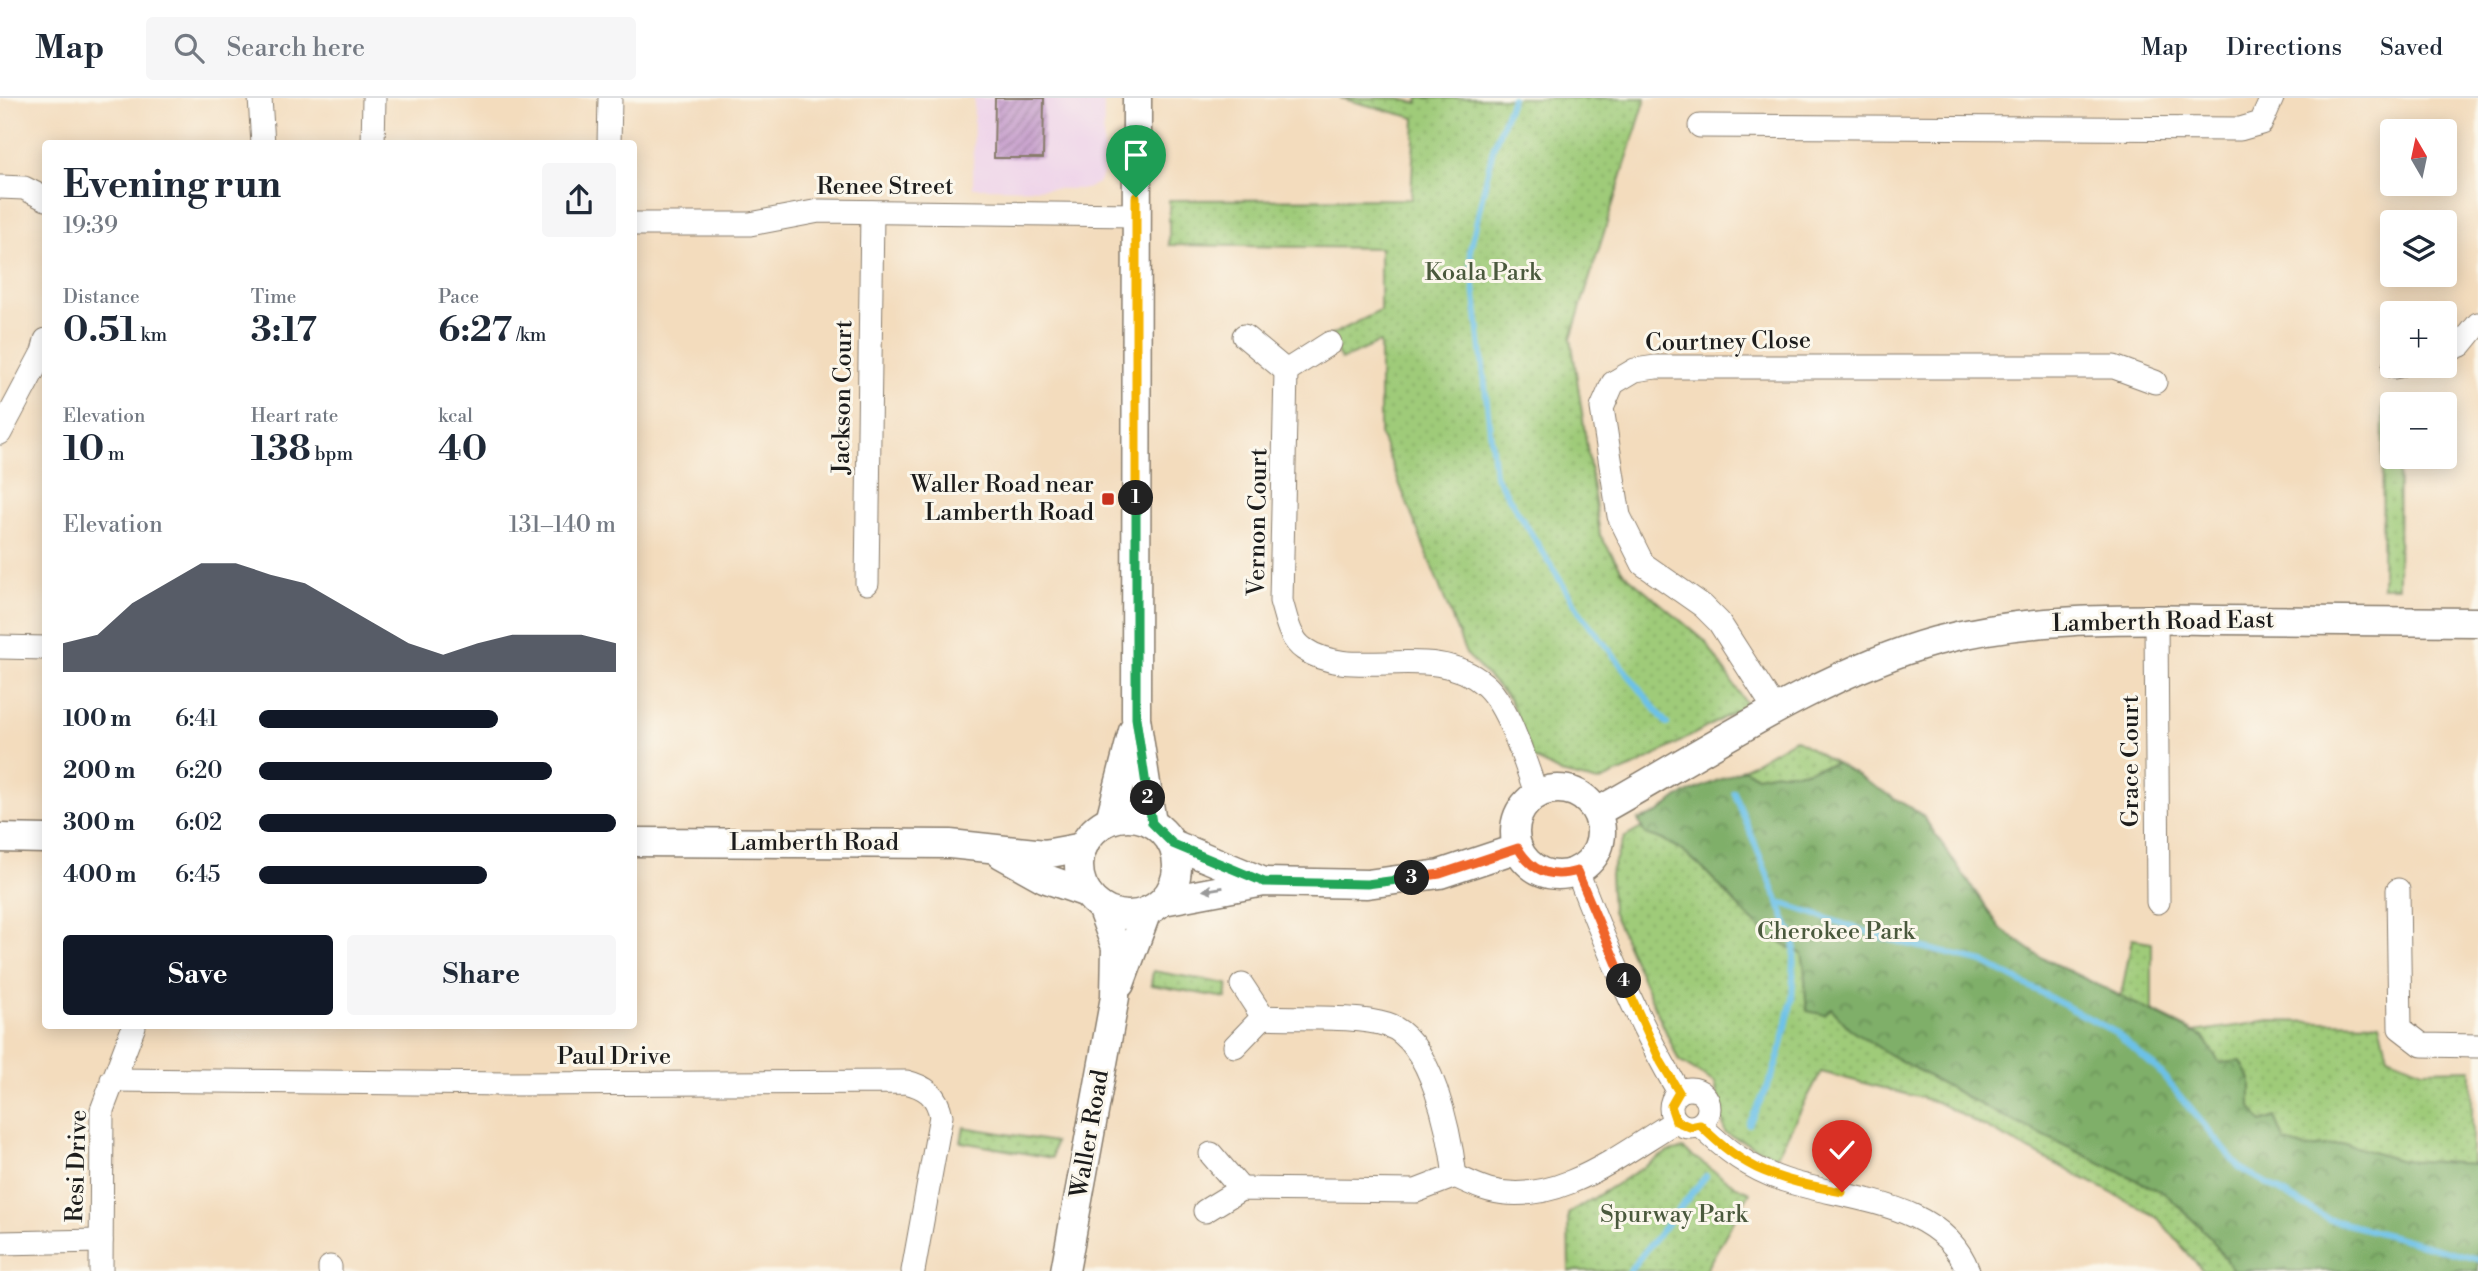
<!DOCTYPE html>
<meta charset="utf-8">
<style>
:root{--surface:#fff;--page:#f6f6f7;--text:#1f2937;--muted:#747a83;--line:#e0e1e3;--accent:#111827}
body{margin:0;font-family:"Libre Bodoni",serif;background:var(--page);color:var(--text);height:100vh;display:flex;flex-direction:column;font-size:26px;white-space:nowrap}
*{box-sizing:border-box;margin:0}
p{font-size:23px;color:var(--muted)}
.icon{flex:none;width:38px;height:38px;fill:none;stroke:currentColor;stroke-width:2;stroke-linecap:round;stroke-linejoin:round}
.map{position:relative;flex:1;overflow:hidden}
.side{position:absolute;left:42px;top:42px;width:595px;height:889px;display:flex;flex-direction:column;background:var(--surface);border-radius:7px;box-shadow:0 4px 18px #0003}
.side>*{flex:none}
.needle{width:46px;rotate:351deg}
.fabs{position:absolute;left:2380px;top:21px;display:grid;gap:14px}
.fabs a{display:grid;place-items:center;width:77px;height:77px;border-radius:7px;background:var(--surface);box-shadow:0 4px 18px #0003;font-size:35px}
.pin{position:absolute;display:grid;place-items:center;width:60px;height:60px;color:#fff;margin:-72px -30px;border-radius:50% 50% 50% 0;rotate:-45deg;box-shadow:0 0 7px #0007}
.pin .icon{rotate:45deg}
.km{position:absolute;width:35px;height:35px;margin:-18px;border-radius:50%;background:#222;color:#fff;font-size:19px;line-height:35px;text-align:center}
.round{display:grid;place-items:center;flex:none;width:74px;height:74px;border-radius:7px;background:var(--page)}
.summary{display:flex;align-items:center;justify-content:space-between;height:119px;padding:0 21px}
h1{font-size:38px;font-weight:700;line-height:52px}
.stats{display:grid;grid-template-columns:repeat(3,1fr);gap:10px;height:119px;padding:7px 21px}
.stats div{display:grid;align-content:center}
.stats b{font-size:35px;font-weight:700}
.stats small{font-size:19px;font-weight:400}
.stats p{font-size:19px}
.chart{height:196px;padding:14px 21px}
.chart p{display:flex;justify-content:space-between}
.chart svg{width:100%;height:126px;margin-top:7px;fill:var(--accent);opacity:.7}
.primary-button{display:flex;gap:14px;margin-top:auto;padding:14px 21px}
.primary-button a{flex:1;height:80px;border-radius:7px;background:var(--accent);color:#fff;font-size:28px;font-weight:700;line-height:80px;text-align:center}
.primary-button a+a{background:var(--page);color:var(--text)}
ul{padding:0 21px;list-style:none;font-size:23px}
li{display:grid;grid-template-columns:112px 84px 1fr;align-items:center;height:52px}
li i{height:18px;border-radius:9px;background:var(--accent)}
header{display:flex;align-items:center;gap:42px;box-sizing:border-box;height:98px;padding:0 35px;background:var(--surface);border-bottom:2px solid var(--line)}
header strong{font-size:33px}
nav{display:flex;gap:38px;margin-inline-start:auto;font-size:24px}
.search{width:490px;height:63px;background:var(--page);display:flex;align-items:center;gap:18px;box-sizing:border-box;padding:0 24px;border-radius:7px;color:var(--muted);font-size:26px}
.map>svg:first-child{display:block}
.built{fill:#edd0e9}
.grass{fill:url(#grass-dots);stroke:#5e744a;stroke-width:2}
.forest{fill:url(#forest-crowns);stroke:#4e6642;stroke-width:2}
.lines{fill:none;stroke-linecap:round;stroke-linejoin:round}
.stream{stroke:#6cc1e8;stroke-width:6}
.building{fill:url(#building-hatch)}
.minor-casing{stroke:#887c6c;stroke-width:25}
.tertiary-casing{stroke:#887c6c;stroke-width:31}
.minor{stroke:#fff;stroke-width:23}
.tertiary{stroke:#fff;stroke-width:28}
.oneway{fill:#999}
.split-1-casing{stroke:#fff;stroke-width:14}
.split-2-casing{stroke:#fff;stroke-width:14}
.split-3-casing{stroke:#fff;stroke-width:14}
.split-4-casing{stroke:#fff;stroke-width:14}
.split-5-casing{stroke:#fff;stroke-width:14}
.split-1{stroke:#f5b400;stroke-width:9}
.split-2{stroke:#22a559;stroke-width:9}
.split-3{stroke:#22a559;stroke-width:9}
.split-4{stroke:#f0652b;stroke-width:9}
.split-5{stroke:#f5b400;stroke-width:9}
.poi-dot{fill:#c8321e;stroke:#fbf7ec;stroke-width:2.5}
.labels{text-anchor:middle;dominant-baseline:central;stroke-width:6;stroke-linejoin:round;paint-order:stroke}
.street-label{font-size:24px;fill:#1c1c1c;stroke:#fbf7ec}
.park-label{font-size:24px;fill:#4a593d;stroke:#fbf7ec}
.poi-label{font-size:24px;fill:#1c1c1c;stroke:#fbf7ec;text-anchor:end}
</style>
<header>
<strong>Map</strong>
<div class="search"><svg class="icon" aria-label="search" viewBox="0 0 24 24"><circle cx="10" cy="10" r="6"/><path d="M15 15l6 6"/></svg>Search here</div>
<nav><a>Map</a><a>Directions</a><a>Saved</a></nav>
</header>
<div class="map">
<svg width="2478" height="1173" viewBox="0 0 2478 1173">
<defs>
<pattern id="grass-dots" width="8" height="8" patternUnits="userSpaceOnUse" patternTransform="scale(1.75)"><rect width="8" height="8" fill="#9fcb79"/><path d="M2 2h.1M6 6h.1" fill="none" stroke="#88ae68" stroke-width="1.8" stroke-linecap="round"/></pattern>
<pattern id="forest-crowns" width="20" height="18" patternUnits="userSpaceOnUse" patternTransform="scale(1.75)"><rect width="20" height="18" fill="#7faf69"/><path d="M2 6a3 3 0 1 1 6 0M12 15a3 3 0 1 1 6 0" fill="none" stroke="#678e56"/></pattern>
<pattern id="building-hatch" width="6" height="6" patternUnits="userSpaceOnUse" patternTransform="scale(1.75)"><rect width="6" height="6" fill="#c399ca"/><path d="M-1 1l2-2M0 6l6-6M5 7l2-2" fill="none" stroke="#9e7ca3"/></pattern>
</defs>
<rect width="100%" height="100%" fill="#fbf7ec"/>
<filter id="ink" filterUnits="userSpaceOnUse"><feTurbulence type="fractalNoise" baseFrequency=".0143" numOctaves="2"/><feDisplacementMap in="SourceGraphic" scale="14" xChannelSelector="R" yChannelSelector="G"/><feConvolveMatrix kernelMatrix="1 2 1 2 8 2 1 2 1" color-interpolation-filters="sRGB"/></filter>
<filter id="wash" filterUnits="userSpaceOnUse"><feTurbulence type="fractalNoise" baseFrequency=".00686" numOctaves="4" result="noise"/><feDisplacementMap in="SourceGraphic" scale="28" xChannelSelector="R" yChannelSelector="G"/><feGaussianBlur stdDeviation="1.57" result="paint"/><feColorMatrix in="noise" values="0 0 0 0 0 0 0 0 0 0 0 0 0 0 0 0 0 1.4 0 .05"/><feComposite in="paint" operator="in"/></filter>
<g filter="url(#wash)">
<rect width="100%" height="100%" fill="#f3dcbd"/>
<polygon class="built" points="974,0 1104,0 1103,76 1098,85 1086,91 973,90"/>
<g class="grass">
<polygon points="1340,0 1395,0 1418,5 1419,0 1646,0 1571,240 1600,437 1623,474 1705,543 1747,607 1640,666 1598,684 1561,675 1533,660 1510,602 1466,556 1380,336 1380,244 1341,262 1329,238 1380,213 1380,150 1169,147 1169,102 1411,101 1415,20"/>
<polygon points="2383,307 2392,307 2392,359 2399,359 2398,489 2382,489"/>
<polygon points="1795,641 1922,717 2001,831 2040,859 2121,898 2132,841 2152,844 2152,913 2194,934 2270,923 2380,925 2388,958 2423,972 2472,971 2472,1065 2478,1066 2478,1173 2203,1173 2156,1118 1937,1004 1821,974 1776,1059 1725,1035 1715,985 1679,963 1612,813 1610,776 1624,740"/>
<polygon points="1153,873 1228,886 1226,900 1151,887"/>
<polygon points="964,1029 1055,1044 1052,1060 961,1044"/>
<polygon points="1683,1051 1732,1086 1750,1094 1705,1173 1569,1173 1568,1116 1668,1054"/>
</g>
<path class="forest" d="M 1836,665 L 1922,717 L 2001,831 L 2040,859 L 2203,939 L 2220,965 L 2241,963 L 2251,982 L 2251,1009 L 2262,1024 L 2275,1019 L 2285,1044 L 2307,1050 L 2346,1046 L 2398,1062 L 2478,1066 L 2478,1173 L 2233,1173 L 2210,1139 L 2166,1096 L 1988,1011 L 1888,956 L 1849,930 L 1831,910 L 1825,917 L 1807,913 C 1804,893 1807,875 1802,856 C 1789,848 1772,841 1760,830 C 1722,797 1696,748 1645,736 L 1638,722 L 1658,715 L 1678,699 L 1744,671 L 1757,678 L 1776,674 L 1801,674 Z"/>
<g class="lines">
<g class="stream">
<polyline points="1512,0 1493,51 1470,152 1495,377 1581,516 1667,626"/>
<polyline points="1734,694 1795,845 1792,901 1782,947 1772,979 1749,1026"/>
<polyline points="1778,804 1891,842 1983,864 2115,934 2159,973 2240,1070 2328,1121 2478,1161"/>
<polyline points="1629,1173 1706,1078"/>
</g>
</g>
<g id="blocks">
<polygon class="building" points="995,0 1044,0 1043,60 994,60"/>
</g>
</g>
<g filter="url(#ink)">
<use href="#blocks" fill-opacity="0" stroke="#887c6c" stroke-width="2"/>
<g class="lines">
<g class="minor-casing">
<g id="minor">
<polyline points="260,0 263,46"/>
<polyline points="1700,28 2240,31 2261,25 2272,0"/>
<polyline points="373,46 374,0"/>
<polyline points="609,46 610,0"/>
<polyline points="0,89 24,90 46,101"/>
<polyline points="634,126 750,126 819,113 1137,117"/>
<polyline points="1244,238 1286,273 1330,245"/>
<polyline points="2445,253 2461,247 2478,226"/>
<polyline points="2394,269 2399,268"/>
<path d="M 1286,273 L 1281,503 C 1286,519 1289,541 1304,551 C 1353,585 1433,542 1484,586 C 1509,607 1525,666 1537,697"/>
<polyline points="0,335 43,254 46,242"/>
<polyline points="867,485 872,114"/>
<polyline points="2156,521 2158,804"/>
<polyline points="0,549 46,550"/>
<polyline points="1776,613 1719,524 1703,508 1643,466 1619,418 1602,310 1613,285 1635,272 1656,269 2114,269 2155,284"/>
<path d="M 1577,773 C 1606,848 1638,925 1679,994"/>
<polyline points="2398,792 2400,930 2422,947 2478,948"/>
<path d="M 1263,919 C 1297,921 1356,917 1387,927 C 1432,941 1450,1037 1455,1078"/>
<polyline points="1235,948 1263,919 1242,887"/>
<path d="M 112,982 L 509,986 L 906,984 C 926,989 937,997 941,1018 L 913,1173"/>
<circle cx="1690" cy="1010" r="19"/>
<path d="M 1700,1027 C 1725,1052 1749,1070 1784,1082 C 1844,1102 1942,1102 1968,1173"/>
<polyline points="1211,1056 1241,1091"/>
<path d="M 1205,1113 L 1241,1091 L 1416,1093 L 1455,1078 C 1466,1083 1478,1089 1489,1092 C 1557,1110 1622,1055 1676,1023"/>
<polyline points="0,1145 101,1143"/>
<polyline points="101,1173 102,1012 134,928"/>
<polyline points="330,1173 330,1169"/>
</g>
</g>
<g class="tertiary-casing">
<g id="tertiary">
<polyline points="1137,0 1136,620 1152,725"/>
<circle cx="1558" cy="734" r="43"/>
<path d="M 1597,714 C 1700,657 1822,574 1936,543 C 2027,519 2120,521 2214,522 C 2302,522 2390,523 2478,524"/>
<circle cx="1128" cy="768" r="49"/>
<polyline points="1110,722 1133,633"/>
<polyline points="0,740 46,741"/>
<polyline points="634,744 950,746 1045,756 1083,749"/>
<polyline points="1173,746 1264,784"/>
<polyline points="1001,756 1044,780 1087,795"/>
<polyline points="1163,803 1264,784 1367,786 1440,776 1518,750"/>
<polyline points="1120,886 1147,813"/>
<polyline points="1065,1173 1115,899 1116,849 1101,809"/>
</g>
</g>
<use href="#minor" class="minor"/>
<use href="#tertiary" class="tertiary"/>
</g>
<defs><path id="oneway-solid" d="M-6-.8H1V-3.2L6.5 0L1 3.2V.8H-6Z" transform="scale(1.75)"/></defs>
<use class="oneway" href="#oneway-solid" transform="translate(1213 791) rotate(171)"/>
</g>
<g class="lines" filter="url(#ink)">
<g class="split-1-casing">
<polyline id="split-1" points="1136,99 1136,400"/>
</g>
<g class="split-2-casing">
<polyline id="split-2" points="1136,400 1136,620 1148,700"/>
</g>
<g class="split-3-casing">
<polyline id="split-3" points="1148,700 1152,725 1173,746 1264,784 1367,786 1412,780"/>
</g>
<g class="split-4-casing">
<path id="split-4" d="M 1412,780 L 1440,776 L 1518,750 C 1532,774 1551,781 1577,773 L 1624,883"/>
</g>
<g class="split-5-casing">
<path id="split-5" d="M 1624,883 L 1661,964 L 1679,994 L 1671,1008 L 1676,1023 L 1690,1029 L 1700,1027 C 1747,1075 1778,1081 1842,1094"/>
</g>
<use href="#split-1" class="split-1"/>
<use href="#split-2" class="split-2"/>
<use href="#split-3" class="split-3"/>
<use href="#split-4" class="split-4"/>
<use href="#split-5" class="split-5"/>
</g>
<rect class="poi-dot" x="1101" y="394" width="14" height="14" rx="3.5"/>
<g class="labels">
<g class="street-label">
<text x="885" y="89">Renee Street</text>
<text transform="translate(1728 244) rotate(-1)">Courtney Close</text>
<text transform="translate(843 299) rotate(-89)">Jackson Court</text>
<text transform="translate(1258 424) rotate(-89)">Vernon Court</text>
<text transform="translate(2163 524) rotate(-1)">Lamberth Road East</text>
<text transform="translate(2131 663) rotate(-90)">Grace Court</text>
<text x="814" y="745">Lamberth Road</text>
<text x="614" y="959">Paul Drive</text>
<text transform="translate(1090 1036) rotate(-80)">Waller Road</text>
<text transform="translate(77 1068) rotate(-88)">Resi Drive</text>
</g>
<g class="park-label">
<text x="1483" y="175">Koala Park</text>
<text x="1836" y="834">Cherokee Park</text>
<text x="1674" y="1117">Spurway Park</text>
</g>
<g class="poi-label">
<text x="1094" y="387">Waller Road near<tspan x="1094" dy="28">Lamberth Road</tspan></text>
</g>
</g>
</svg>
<div class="fabs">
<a><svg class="needle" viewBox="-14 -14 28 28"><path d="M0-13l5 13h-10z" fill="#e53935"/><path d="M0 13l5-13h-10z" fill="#747a83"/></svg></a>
<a><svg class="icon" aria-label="layers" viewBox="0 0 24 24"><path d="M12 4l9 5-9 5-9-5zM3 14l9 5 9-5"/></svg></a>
<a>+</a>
<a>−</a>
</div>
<div class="pin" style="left:1136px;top:99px;background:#1e9e55"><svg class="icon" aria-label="arrive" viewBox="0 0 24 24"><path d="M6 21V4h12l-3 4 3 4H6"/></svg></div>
<div class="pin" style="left:1842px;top:1094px;background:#d93025"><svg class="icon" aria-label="check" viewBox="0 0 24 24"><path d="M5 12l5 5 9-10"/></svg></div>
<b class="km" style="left:1136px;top:400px">1</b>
<b class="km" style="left:1148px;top:700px">2</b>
<b class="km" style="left:1412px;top:780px">3</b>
<b class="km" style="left:1624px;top:883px">4</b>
<section class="side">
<div class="summary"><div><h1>Evening run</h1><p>19:39</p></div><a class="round"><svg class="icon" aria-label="share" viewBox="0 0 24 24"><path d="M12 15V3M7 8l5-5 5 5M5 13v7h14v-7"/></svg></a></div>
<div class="stats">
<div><p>Distance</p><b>0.51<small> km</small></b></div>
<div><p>Time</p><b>3:17</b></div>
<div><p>Pace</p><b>6:27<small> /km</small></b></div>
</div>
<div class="stats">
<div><p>Elevation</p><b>10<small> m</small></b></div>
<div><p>Heart rate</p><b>138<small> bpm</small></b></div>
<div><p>kcal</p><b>40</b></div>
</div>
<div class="chart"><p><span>Elevation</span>131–140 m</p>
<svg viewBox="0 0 160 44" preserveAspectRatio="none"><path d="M0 44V34L10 31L20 20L30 13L40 6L50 6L60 10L70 13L80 20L90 27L100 34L110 38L120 34L130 31L140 31L150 31L160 34V44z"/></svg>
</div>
<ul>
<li><b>100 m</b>6:41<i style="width:67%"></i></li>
<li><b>200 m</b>6:20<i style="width:82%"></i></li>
<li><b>300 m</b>6:02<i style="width:100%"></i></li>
<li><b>400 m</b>6:45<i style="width:64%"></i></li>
</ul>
<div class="primary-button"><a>Save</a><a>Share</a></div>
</section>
</div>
